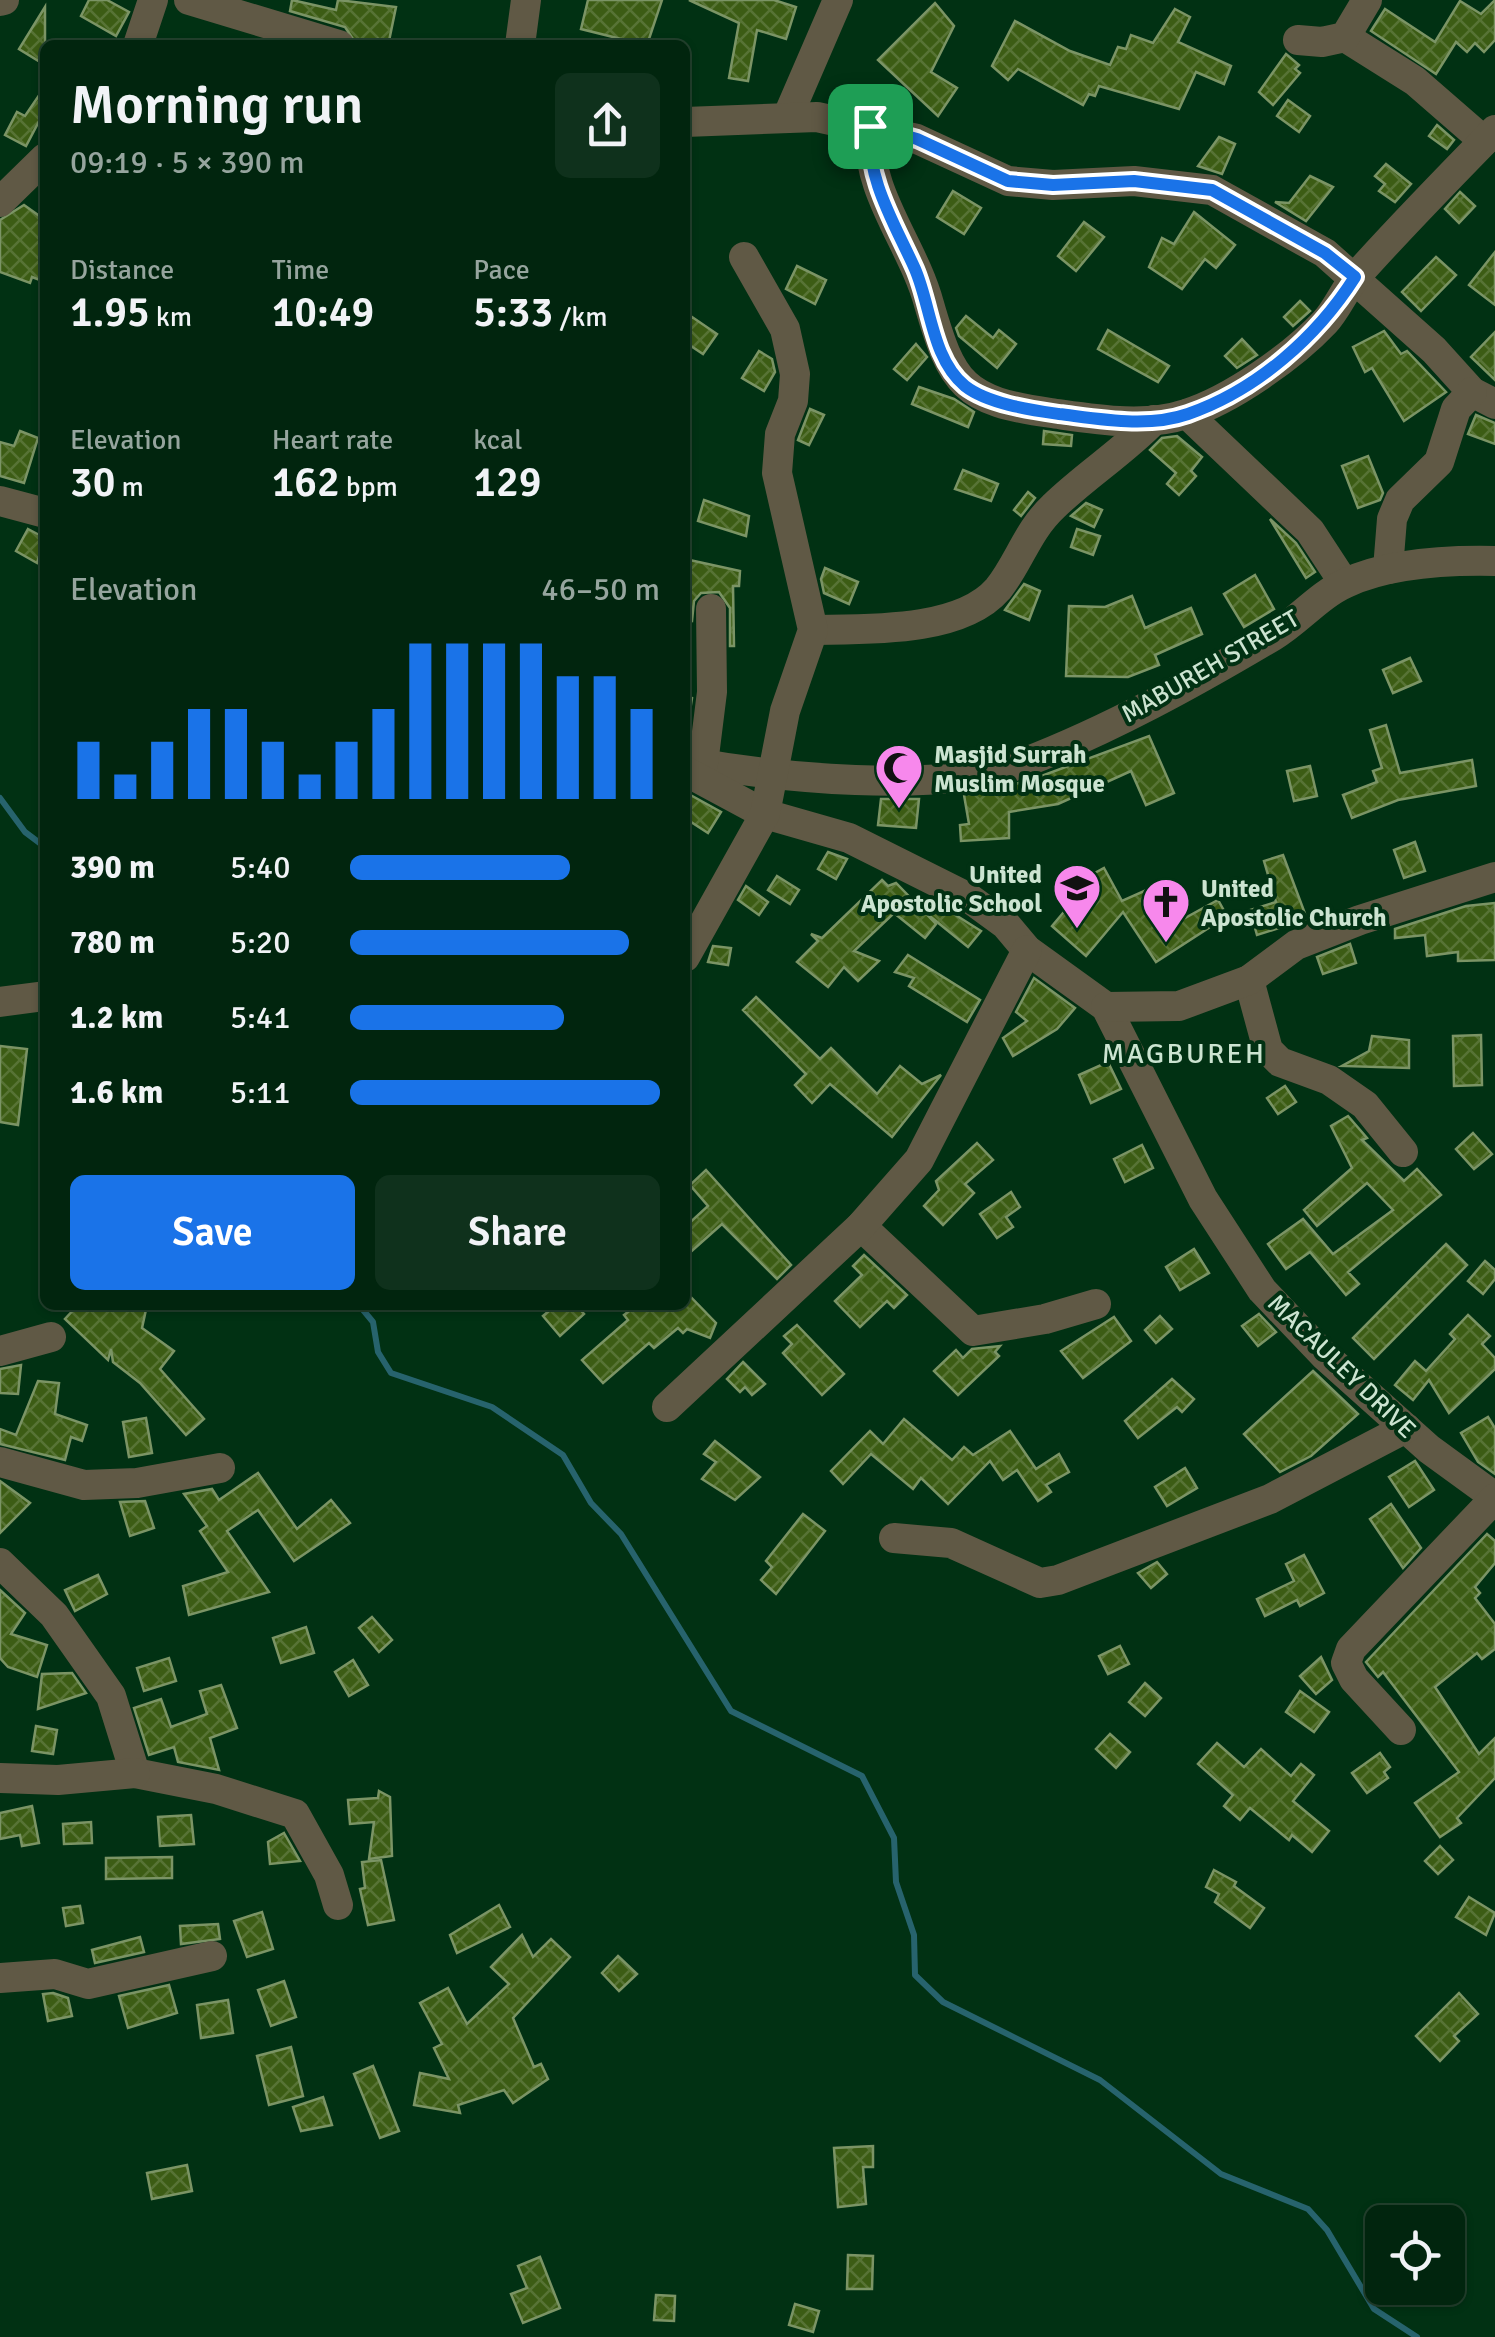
<!DOCTYPE html>
<meta charset="utf-8">
<style>
:root{--surface:#01250e;--page:#0f311c;--text:#f1f3f6;--muted:#96a59e;--line:#23422e;--accent:#1a73e8}
body{margin:0;font-family:Signika,sans-serif;background:var(--page);color:var(--text);height:100vh;display:flex;flex-direction:column;font-size:38px;white-space:nowrap}
*{box-sizing:border-box;margin:0}
p{font-size:32px;color:var(--muted)}
.icon{flex:none;width:55px;height:55px;fill:none;stroke:currentColor;stroke-width:2;stroke-linecap:round;stroke-linejoin:round}
.map{position:relative;flex:1;overflow:hidden}
.panel{position:absolute;left:40px;top:40px;width:650px;height:1270px;display:flex;flex-direction:column;background:var(--surface);border-radius:15px;box-shadow:0 2px 8px #0004,0 0 0 2px var(--line)}
.panel>*{flex:none}
.controls{position:absolute;left:1365px;top:2205px;display:grid;gap:20px}
.controls a{display:grid;place-items:center;width:100px;height:100px;border-radius:15px;background:var(--surface);box-shadow:0 2px 8px #0004,0 0 0 2px var(--line);font-size:50px}
.pin{position:absolute;display:grid;place-items:center;width:85px;height:85px;color:#fff;margin:-42px;border-radius:20px;box-shadow:0 5px 15px #0006}
.round{display:grid;place-items:center;flex:none;width:105px;height:105px;border-radius:15px;background:var(--page)}
.overview{display:flex;align-items:center;justify-content:space-between;height:170px;padding:0 30px}
h1{font-size:55px;font-weight:600;line-height:75px}
.stats{display:grid;grid-template-columns:repeat(3,1fr);gap:15px;height:170px;padding:10px 30px}
.stats div{display:grid;align-content:center}
.stats b{font-size:42px;font-weight:600}
.stats small{font-size:28px;font-weight:400}
.stats p{font-size:28px}
.chart{height:280px;padding:20px 30px}
.chart p{display:flex;justify-content:space-between}
.chart svg{width:100%;height:180px;margin-top:10px;stroke:var(--accent);stroke-width:6}
.action{display:flex;gap:20px;margin-top:auto;padding:20px 30px}
.action a{flex:1;height:115px;border-radius:15px;background:var(--accent);color:#fff;font-size:40px;font-weight:600;line-height:115px;text-align:center}
.action a+a{background:var(--page);color:var(--text)}
ul{padding:0 30px;list-style:none;font-size:32px}
li{display:grid;grid-template-columns:160px 120px 1fr;align-items:center;height:75px}
li i{height:25px;border-radius:12px;background:var(--accent)}
.map>svg:first-child{display:block}
.lines{fill:none;stroke-linecap:round;stroke-linejoin:round}
.stream{stroke:#27636d;stroke-width:6}
.building{fill:url(#building-cross-hatch);stroke:#7b9465;stroke-width:2.5}
.minor{stroke:#605945;stroke-width:30}
.route-casing{stroke:#fff;stroke-width:20}
.route{stroke:#1a73e8;stroke-width:12}
.labels{text-anchor:middle;dominant-baseline:central;stroke-width:8;stroke-linejoin:round;paint-order:stroke}
.street-label{font-size:25px;fill:#cce4d1;stroke:#013113}
.poi-label{font-size:25px;font-weight:bold;fill:#cce4d1;stroke:#013113;text-anchor:start}
.neighbourhood-label{font-size:28px;letter-spacing:2.5px;fill:#cce4d1;stroke:#013113}
</style>
<div class="map">
<svg width="1495" height="2337" viewBox="0 0 1495 2337">
<defs>
<pattern id="building-cross-hatch" width="8" height="8" patternUnits="userSpaceOnUse" patternTransform="scale(2.5)"><rect width="8" height="8" fill="#3c5c14"/><path d="M0 0l8 8M0 8l8-8" fill="none" stroke="#577335"/></pattern>
</defs>
<rect width="100%" height="100%" fill="#013113"/>
<g class="lines">
<g class="stream">
<polyline points="0,798 25,832 45,847"/>
<polyline points="359,1305 373,1322 378,1352 391,1373 492,1407 563,1455 591,1503 621,1534 731,1711 862,1776 894,1838 896,1882 914,1935 915,1975 943,2002 1100,2080 1221,2174 1308,2209 1327,2230 1374,2309 1417,2337"/>
</g>
</g>
<g class="building">
<polygon points="89,0 107,0 129,12 116,36 81,16"/>
<polygon points="292,0 336,10 338,0 396,7 389,41 378,39 377,45 357,45 345,27 290,11"/>
<polygon points="588,0 662,0 647,45 628,45 629,41 581,29"/>
<polygon points="689,0 774,0 796,7 786,39 757,30 748,81 729,78 739,23"/>
<polygon points="1495,0 1495,40 1484,52 1475,43 1467,52 1456,42 1436,74 1371,31 1385,9 1435,42 1460,1 1481,14"/>
<polygon points="935,3 954,26 931,72 957,88 938,116 878,60"/>
<polygon points="45,7 45,65 19,49"/>
<polygon points="1175,9 1190,17 1178,42 1231,66 1224,84 1196,72 1179,109 1099,86 1095,96 1089,94 1083,105 1018,69 1008,80 992,66 1015,21 1070,51 1110,65 1118,47 1126,49 1131,35 1153,43"/>
<polygon points="1286,54 1299,65 1295,69 1300,73 1273,105 1259,92"/>
<polygon points="44,88 45,110 26,146 5,135 17,112 25,116"/>
<polygon points="1288,100 1310,116 1299,132 1277,116"/>
<polygon points="1437,125 1454,140 1447,149 1429,136"/>
<polygon points="1219,137 1235,144 1222,174 1198,166"/>
<polygon points="1386,164 1411,184 1395,202 1379,191 1385,184 1375,176"/>
<polygon points="1310,176 1333,187 1306,221 1275,202 1289,203"/>
<polygon points="953,191 981,208 964,234 937,217"/>
<polygon points="1460,192 1475,206 1459,223 1445,209"/>
<polygon points="24,205 45,220 45,282 32,277 30,283 0,272 0,220"/>
<polygon points="1194,212 1235,245 1216,268 1205,259 1182,289 1149,267 1162,238 1174,244"/>
<polygon points="1084,222 1104,237 1076,271 1058,256"/>
<polygon points="1495,252 1495,305 1469,285"/>
<polygon points="1436,257 1456,275 1421,311 1402,292"/>
<polygon points="797,266 826,280 815,304 786,289"/>
<polygon points="1300,301 1310,311 1293,326 1284,317"/>
<polygon points="966,316 993,338 999,330 1016,344 997,368 959,336 956,328"/>
<polygon points="692,317 717,334 703,354 685,342 685,328"/>
<polygon points="1108,330 1169,366 1158,382 1098,349"/>
<polygon points="1384,331 1401,354 1407,351 1446,392 1404,421 1372,368 1365,372 1353,347"/>
<polygon points="1495,332 1495,380 1471,357"/>
<polygon points="1242,339 1257,355 1237,368 1225,356"/>
<polygon points="916,344 927,357 907,380 894,369"/>
<polygon points="759,351 772,359 775,372 764,391 742,378"/>
<polygon points="919,387 954,399 974,412 968,427 912,404"/>
<polygon points="810,409 824,415 809,445 798,440"/>
<polygon points="1476,415 1495,423 1495,444 1468,434"/>
<polygon points="20,431 38,438 24,483 0,476 0,442 14,446"/>
<polygon points="1044,431 1072,435 1071,446 1043,444"/>
<polygon points="1177,436 1202,457 1191,471 1196,476 1179,495 1167,484 1176,473 1150,450 1162,438"/>
<polygon points="1368,456 1383,493 1380,500 1358,508 1342,466"/>
<polygon points="963,470 998,484 991,501 955,489"/>
<polygon points="1028,492 1035,498 1021,516 1014,510"/>
<polygon points="704,500 749,516 746,536 698,521"/>
<polygon points="1086,503 1102,510 1094,527 1071,516"/>
<polygon points="1270,519 1296,543 1315,572 1306,578"/>
<polygon points="28,529 45,538 37,563 16,551"/>
<polygon points="1077,529 1100,536 1093,555 1071,547"/>
<polygon points="685,559 740,571 739,586 733,586 734,646 730,646 730,608 719,592 701,593 694,601 692,621 685,619"/>
<polygon points="825,568 858,582 849,604 824,593 821,579"/>
<polygon points="1255,575 1274,609 1244,627 1224,594"/>
<polygon points="1024,584 1040,591 1029,620 1005,610"/>
<polygon points="1132,596 1145,628 1191,608 1202,634 1155,655 1159,665 1128,677 1066,676 1069,606 1105,607"/>
<polygon points="1410,658 1421,681 1393,693 1383,670"/>
<polygon points="685,695 692,698 685,743"/>
<polygon points="1386,725 1400,773 1472,760 1476,786 1398,800 1352,818 1343,795 1377,782 1373,771 1382,768 1370,730"/>
<polygon points="1149,736 1174,793 1146,805 1131,771 1058,804 1009,812 1009,838 961,841 960,825 969,824 964,795 1028,781"/>
<polygon points="1310,766 1317,796 1294,801 1287,771"/>
<polygon points="685,792 721,812 708,833 685,818"/>
<polygon points="881,799 919,799 916,828 878,825"/>
<polygon points="1415,842 1425,871 1404,878 1394,850"/>
<polygon points="828,852 847,859 836,879 818,869"/>
<polygon points="1283,855 1307,919 1257,935 1250,910 1276,902 1264,861"/>
<polygon points="1104,868 1122,901 1169,880 1185,918 1218,900 1227,916 1156,962 1123,912 1086,956 1052,926 1079,894 1071,886"/>
<polygon points="777,876 799,890 790,904 768,890"/>
<polygon points="882,880 888,886 896,883 936,924 925,938 894,913 854,951 879,961 858,981 844,967 828,987 797,962 818,941 811,934 822,938"/>
<polygon points="746,886 768,902 759,915 738,900"/>
<polygon points="935,902 981,931 968,947 926,913"/>
<polygon points="1495,903 1495,960 1458,961 1458,952 1427,956 1425,935 1395,938 1395,929 1466,906"/>
<polygon points="1350,944 1356,963 1323,974 1317,957"/>
<polygon points="713,946 731,948 728,965 708,962"/>
<polygon points="908,955 980,1000 967,1022 909,986 914,978 895,972"/>
<polygon points="1034,978 1075,1008 1057,1029 1013,1056 1003,1038 1027,1021 1016,1012"/>
<polygon points="756,997 820,1059 831,1048 877,1094 900,1066 922,1084 941,1075 892,1137 830,1084 812,1103 795,1085 806,1074 743,1010"/>
<polygon points="1481,1035 1482,1085 1454,1086 1453,1036"/>
<polygon points="1372,1036 1409,1040 1409,1068 1342,1066 1369,1051"/>
<polygon points="0,1046 27,1049 18,1125 0,1122"/>
<polygon points="1108,1062 1121,1089 1091,1103 1079,1075"/>
<polygon points="1285,1086 1296,1102 1278,1114 1267,1098"/>
<polygon points="1348,1116 1367,1138 1362,1140 1404,1181 1417,1169 1441,1195 1348,1272 1359,1284 1346,1295 1310,1252 1286,1269 1268,1244 1303,1219 1333,1254 1393,1210 1367,1183 1317,1226 1304,1210 1352,1168 1331,1126"/>
<polygon points="1473,1133 1492,1154 1474,1169 1456,1149"/>
<polygon points="977,1143 993,1160 965,1184 974,1193 943,1225 924,1206 939,1190 936,1181"/>
<polygon points="1142,1145 1153,1168 1125,1182 1114,1159"/>
<polygon points="706,1170 791,1265 777,1279 722,1224 685,1257 685,1227 708,1206 690,1185"/>
<polygon points="1011,1192 1020,1207 1006,1217 1013,1227 997,1238 980,1214"/>
<polygon points="1446,1244 1467,1265 1374,1359 1353,1338"/>
<polygon points="1194,1249 1209,1273 1180,1290 1166,1267"/>
<polygon points="864,1255 907,1295 894,1308 887,1301 860,1327 835,1301 862,1275 853,1266"/>
<polygon points="1485,1261 1495,1270 1495,1279 1483,1294 1468,1281"/>
<polygon points="685,1291 716,1323 710,1338 687,1329 683,1333 678,1328 654,1348 649,1343 603,1383 582,1360 628,1320 624,1315 637,1305 685,1305"/>
<polygon points="78,1305 147,1305 142,1328 174,1351 160,1369 204,1419 186,1435 140,1383 113,1362 111,1349 108,1360 65,1319"/>
<polygon points="556,1305 576,1305 584,1314 560,1336 543,1316"/>
<polygon points="1259,1314 1276,1332 1258,1346 1242,1326"/>
<polygon points="1468,1315 1490,1336 1482,1344 1495,1358 1495,1369 1449,1413 1429,1380 1413,1400 1395,1385 1415,1361 1426,1371 1455,1339 1450,1334"/>
<polygon points="1160,1316 1172,1329 1156,1343 1145,1330"/>
<polygon points="1114,1317 1131,1341 1083,1378 1061,1351"/>
<polygon points="797,1325 844,1374 822,1395 783,1353 792,1344 784,1336"/>
<polygon points="1000,1346 995,1352 999,1356 958,1395 934,1371 956,1350 963,1358 972,1349"/>
<polygon points="743,1362 765,1384 752,1395 745,1387 740,1392 727,1379"/>
<polygon points="21,1365 18,1394 0,1393 0,1369"/>
<polygon points="1313,1371 1358,1414 1311,1456 1280,1472 1244,1434"/>
<polygon points="1172,1379 1194,1399 1182,1412 1177,1407 1138,1438 1125,1421"/>
<polygon points="38,1381 59,1383 55,1414 87,1425 82,1441 71,1437 65,1460 0,1444 0,1429 16,1435"/>
<polygon points="1488,1417 1495,1428 1495,1474 1478,1462 1461,1433"/>
<polygon points="146,1418 152,1453 129,1457 123,1422"/>
<polygon points="904,1419 952,1460 964,1447 973,1455 1010,1431 1036,1469 1059,1454 1069,1472 1046,1485 1051,1492 1038,1501 1017,1470 1003,1480 990,1461 948,1504 921,1478 913,1489 871,1454 843,1484 831,1471 870,1431 883,1444"/>
<polygon points="715,1441 760,1477 735,1500 702,1479 716,1462 704,1454"/>
<polygon points="1415,1461 1434,1490 1409,1507 1389,1477"/>
<polygon points="1185,1468 1197,1488 1167,1506 1155,1487"/>
<polygon points="258,1473 297,1529 331,1500 350,1523 294,1561 258,1510 227,1531 269,1592 189,1615 183,1586 228,1572 200,1531 207,1526 184,1494 212,1489 219,1500"/>
<polygon points="0,1481 30,1503 0,1533"/>
<polygon points="145,1501 154,1528 130,1536 120,1502"/>
<polygon points="1391,1504 1421,1548 1403,1568 1370,1519"/>
<polygon points="803,1514 825,1531 776,1594 761,1580 772,1567 766,1561"/>
<polygon points="1487,1534 1495,1541 1495,1563 1475,1587 1480,1593 1475,1598 1495,1624 1495,1649 1482,1659 1477,1653 1435,1687 1479,1754 1495,1738 1495,1778 1457,1818 1461,1823 1440,1837 1415,1803 1459,1772 1383,1672 1378,1677 1366,1662"/>
<polygon points="1304,1555 1324,1593 1300,1606 1297,1600 1265,1616 1257,1599 1294,1581 1286,1564"/>
<polygon points="1157,1562 1167,1574 1151,1588 1138,1573"/>
<polygon points="98,1575 107,1594 75,1611 65,1590"/>
<polygon points="0,1590 25,1613 11,1634 47,1645 37,1677 8,1667 0,1658"/>
<polygon points="372,1617 392,1640 379,1652 359,1628"/>
<polygon points="306,1627 314,1653 281,1663 273,1638"/>
<polygon points="1120,1646 1129,1664 1108,1674 1099,1656"/>
<polygon points="1321,1657 1332,1680 1316,1694 1300,1676"/>
<polygon points="169,1658 176,1681 144,1691 137,1668"/>
<polygon points="353,1660 368,1685 349,1696 335,1672"/>
<polygon points="72,1673 86,1693 38,1709 42,1674"/>
<polygon points="1145,1683 1161,1698 1145,1716 1129,1702"/>
<polygon points="221,1685 237,1728 210,1738 219,1770 178,1762 174,1747 149,1755 134,1708 161,1699 171,1727 207,1714 200,1691"/>
<polygon points="1300,1691 1329,1712 1314,1732 1286,1712"/>
<polygon points="36,1726 57,1730 53,1754 32,1751"/>
<polygon points="1110,1734 1130,1752 1116,1768 1096,1749"/>
<polygon points="1217,1743 1244,1767 1261,1749 1291,1776 1301,1764 1314,1775 1293,1801 1329,1831 1312,1852 1292,1835 1289,1840 1250,1808 1240,1820 1224,1806 1233,1795 1198,1764"/>
<polygon points="1380,1753 1390,1767 1384,1772 1388,1778 1367,1793 1352,1773"/>
<polygon points="379,1791 390,1797 392,1856 369,1859 374,1822 350,1824 348,1800 378,1798"/>
<polygon points="32,1806 39,1843 22,1846 20,1835 0,1839 0,1813"/>
<polygon points="191,1815 194,1844 160,1846 158,1817"/>
<polygon points="91,1822 92,1843 64,1844 63,1824"/>
<polygon points="284,1833 300,1861 270,1864 268,1842"/>
<polygon points="1440,1846 1453,1860 1438,1874 1425,1861"/>
<polygon points="172,1857 172,1878 106,1879 106,1858"/>
<polygon points="381,1860 394,1920 368,1925 360,1889 365,1888 362,1862"/>
<polygon points="1214,1870 1236,1882 1234,1886 1264,1908 1250,1928 1215,1902 1219,1894 1206,1887"/>
<polygon points="1469,1897 1495,1913 1486,1935 1456,1917"/>
<polygon points="499,1905 510,1927 457,1953 450,1935"/>
<polygon points="80,1906 83,1923 66,1926 63,1908"/>
<polygon points="262,1912 273,1949 247,1957 234,1921"/>
<polygon points="218,1924 220,1939 181,1944 180,1926"/>
<polygon points="522,1935 533,1957 551,1939 570,1957 513,2018 534,2067 541,2064 548,2079 513,2103 504,2090 458,2105 460,2113 414,2105 420,2073 449,2079 434,2048 442,2044 420,2003 448,1988 467,2024 509,1984 491,1967"/>
<polygon points="140,1937 144,1952 95,1963 92,1950"/>
<polygon points="618,1956 637,1974 619,1991 602,1973"/>
<polygon points="284,1981 296,2017 271,2026 258,1990"/>
<polygon points="169,1985 177,2013 128,2028 119,1996"/>
<polygon points="53,1993 68,1998 72,2016 48,2021 43,1994"/>
<polygon points="1459,1993 1478,2014 1454,2036 1459,2041 1440,2061 1416,2036"/>
<polygon points="228,2000 233,2033 201,2038 197,2005"/>
<polygon points="291,2047 303,2096 269,2105 257,2056"/>
<polygon points="373,2066 399,2131 380,2138 354,2074"/>
<polygon points="323,2097 332,2125 301,2131 293,2107"/>
<polygon points="873,2146 873,2167 863,2167 866,2204 838,2207 834,2148"/>
<polygon points="187,2165 192,2191 152,2199 147,2173"/>
<polygon points="848,2255 873,2256 872,2289 847,2289"/>
<polygon points="540,2257 560,2308 523,2323 511,2294 527,2288 518,2266"/>
<polygon points="656,2295 675,2296 674,2321 654,2320"/>
<polygon points="795,2304 819,2311 813,2332 789,2325"/>
</g>
<g class="lines">
<g class="minor">
<polyline points="189,0 339,45"/>
<polyline points="0,1 4,0"/>
<polyline points="1345,37 1415,81 1484,141"/>
<polyline points="1298,40 1322,42 1345,37 1367,0"/>
<polyline points="138,45 153,0"/>
<polyline points="520,45 526,0"/>
<polyline points="787,118 838,0"/>
<polyline points="685,122 817,117 917,139 1008,181 1053,185 1134,181 1212,190 1325,253 1434,350 1472,392 1495,404"/>
<path d="M 870,126 C 865,193 912,242 929,304 C 952,384 963,401 1051,413 C 1094,419 1144,428 1186,414 C 1231,400 1293,356 1325,322 C 1338,308 1345,288 1359,273 C 1403,224 1449,177 1495,130"/>
<polyline points="0,202 45,158"/>
<polyline points="1187,414 1310,531 1344,583"/>
<polyline points="0,501 45,513"/>
<polyline points="1388,569 1392,519 1400,500 1439,462 1456,409 1472,392"/>
<path d="M 813,630 C 866,629 960,633 998,589 C 1019,563 1027,531 1054,506 C 1086,475 1123,452 1154,420"/>
<path d="M 685,761 C 773,777 939,795 1023,763 C 1109,730 1194,683 1273,636 C 1298,621 1319,595 1346,583 C 1389,563 1448,560 1495,561"/>
<polyline points="703,764 712,692 711,609"/>
<polyline points="685,771 765,814 849,838 969,898 1006,925 1027,950 1106,1007 1203,1199 1262,1290 1324,1355 1429,1449 1495,1497"/>
<polyline points="685,957 765,814 785,711 813,630 777,473 780,434 793,401 795,374 785,329 744,257"/>
<polyline points="1249,980 1268,1050 1280,1062 1329,1080 1365,1105 1403,1152"/>
<polyline points="0,1002 45,996"/>
<polyline points="1106,1007 1179,1006 1249,980 1296,945 1360,920 1495,877"/>
<polyline points="861,1226 973,1331 1045,1319 1096,1304"/>
<polyline points="0,1351 51,1337"/>
<polyline points="667,1407 861,1226 919,1160 1027,950"/>
<polyline points="0,1462 84,1485 137,1483 220,1468"/>
<polyline points="894,1538 951,1543 1040,1583 1058,1580 1270,1499 1406,1428"/>
<polyline points="0,1563 54,1615 111,1696 135,1773 216,1789 295,1814 329,1875 338,1905"/>
<polyline points="1401,1730 1354,1679 1346,1663 1351,1649 1495,1498"/>
<polyline points="0,1778 58,1780 135,1773"/>
<polyline points="0,1978 55,1974 88,1984 212,1956"/>
</g>
</g>
<g class="lines">
<g class="route-casing">
<path id="route" d="M 870,126 L 917,139 L 1008,181 L 1053,185 L 1134,181 L 1212,190 L 1325,253 L 1355,277 C 1317,337 1257,390 1188,414 C 1148,428 1100,419 1059,414 C 1032,410 988,404 965,386 C 932,359 931,306 915,269 C 894,222 866,179 870,126 Z"/>
</g>
<use href="#route" class="route"/>
</g>
<defs>
<g id="mosque-pin" transform="scale(2.5)"><path d="M0 17L-7.5 6A9.5 9.5 0 1 1 7.5 6Z" fill="#f788ec" stroke="#013113"/><path d="M3.5-4.9A6 6 0 1 0 3.5 4.9A5 5 0 1 1 3.5-4.9Z" fill="#111"/></g>
<g id="school-pin" transform="scale(2.5)"><path d="M0 17L-7.5 6A9.5 9.5 0 1 1 7.5 6Z" fill="#f788ec" stroke="#013113"/><path d="M0-5L7-2L0 1L-7-2ZM-4 1L0 2.5L4 1V4Q0 6-4 4Z" fill="#111"/></g>
<g id="church-pin" transform="scale(2.5)"><path d="M0 17L-7.5 6A9.5 9.5 0 1 1 7.5 6Z" fill="#f788ec" stroke="#013113"/><path d="M-1.2-6h2.4v3.5h3.3v2.4h-3.3V6h-2.4V-.1h-3.3v-2.4h3.3Z" fill="#111"/></g>
</defs>
<g fill-rule="evenodd">
<use href="#mosque-pin" x="899" y="768"/>
<use href="#school-pin" x="1077" y="888"/>
<use href="#church-pin" x="1166" y="902"/>
</g>
<g class="labels">
<g class="street-label">
<text transform="translate(1210 666) rotate(-30)">MABUREH STREET</text>
<text transform="translate(1342 1366) rotate(44)">MACAULEY DRIVE</text>
</g>
<g class="poi-label">
<text x="934" y="754">Masjid Surrah<tspan x="934" dy="29">Muslim Mosque</tspan></text>
<text x="1042" y="874" text-anchor="end">United<tspan x="1042" dy="29">Apostolic School</tspan></text>
<text x="1201" y="888">United<tspan x="1201" dy="29">Apostolic Church</tspan></text>
</g>
<g class="neighbourhood-label">
<text x="1184" y="1054">MAGBUREH</text>
</g>
</g>
</svg>
<div class="controls">
<a><svg class="icon" aria-label="locate" viewBox="0 0 24 24"><circle cx="12" cy="12" r="6"/><path d="M12 2v4M12 18v4M2 12h4M18 12h4"/></svg></a>
</div>
<div class="pin" style="left:870px;top:126px;background:#1e9e55"><svg class="icon" aria-label="arrive" viewBox="0 0 24 24"><path d="M6 21V4h12l-3 4 3 4H6"/></svg></div>
<section class="panel">
<div class="overview"><div><h1>Morning run</h1><p>09:19 · 5 × 390 m</p></div><a class="round"><svg class="icon" aria-label="share" viewBox="0 0 24 24"><path d="M12 15V3M7 8l5-5 5 5M5 13v7h14v-7"/></svg></a></div>
<div class="stats">
<div><p>Distance</p><b>1.95<small> km</small></b></div>
<div><p>Time</p><b>10:49</b></div>
<div><p>Pace</p><b>5:33<small> /km</small></b></div>
</div>
<div class="stats">
<div><p>Elevation</p><b>30<small> m</small></b></div>
<div><p>Heart rate</p><b>162<small> bpm</small></b></div>
<div><p>kcal</p><b>129</b></div>
</div>
<div class="chart"><p><span>Elevation</span>46–50 m</p>
<svg viewBox="0 0 160 44" preserveAspectRatio="none"><path d="M5 44V30M15 44V38M25 44V30M35 44V22M45 44V22M55 44V30M65 44V38M75 44V30M85 44V22M95 44V6M105 44V6M115 44V6M125 44V6M135 44V14M145 44V14M155 44V22"/></svg>
</div>
<ul>
<li><b>390 m</b>5:40<i style="width:71%"></i></li>
<li><b>780 m</b>5:20<i style="width:90%"></i></li>
<li><b>1.2 km</b>5:41<i style="width:69%"></i></li>
<li><b>1.6 km</b>5:11<i style="width:100%"></i></li>
</ul>
<div class="action"><a>Save</a><a>Share</a></div>
</section>
</div>
